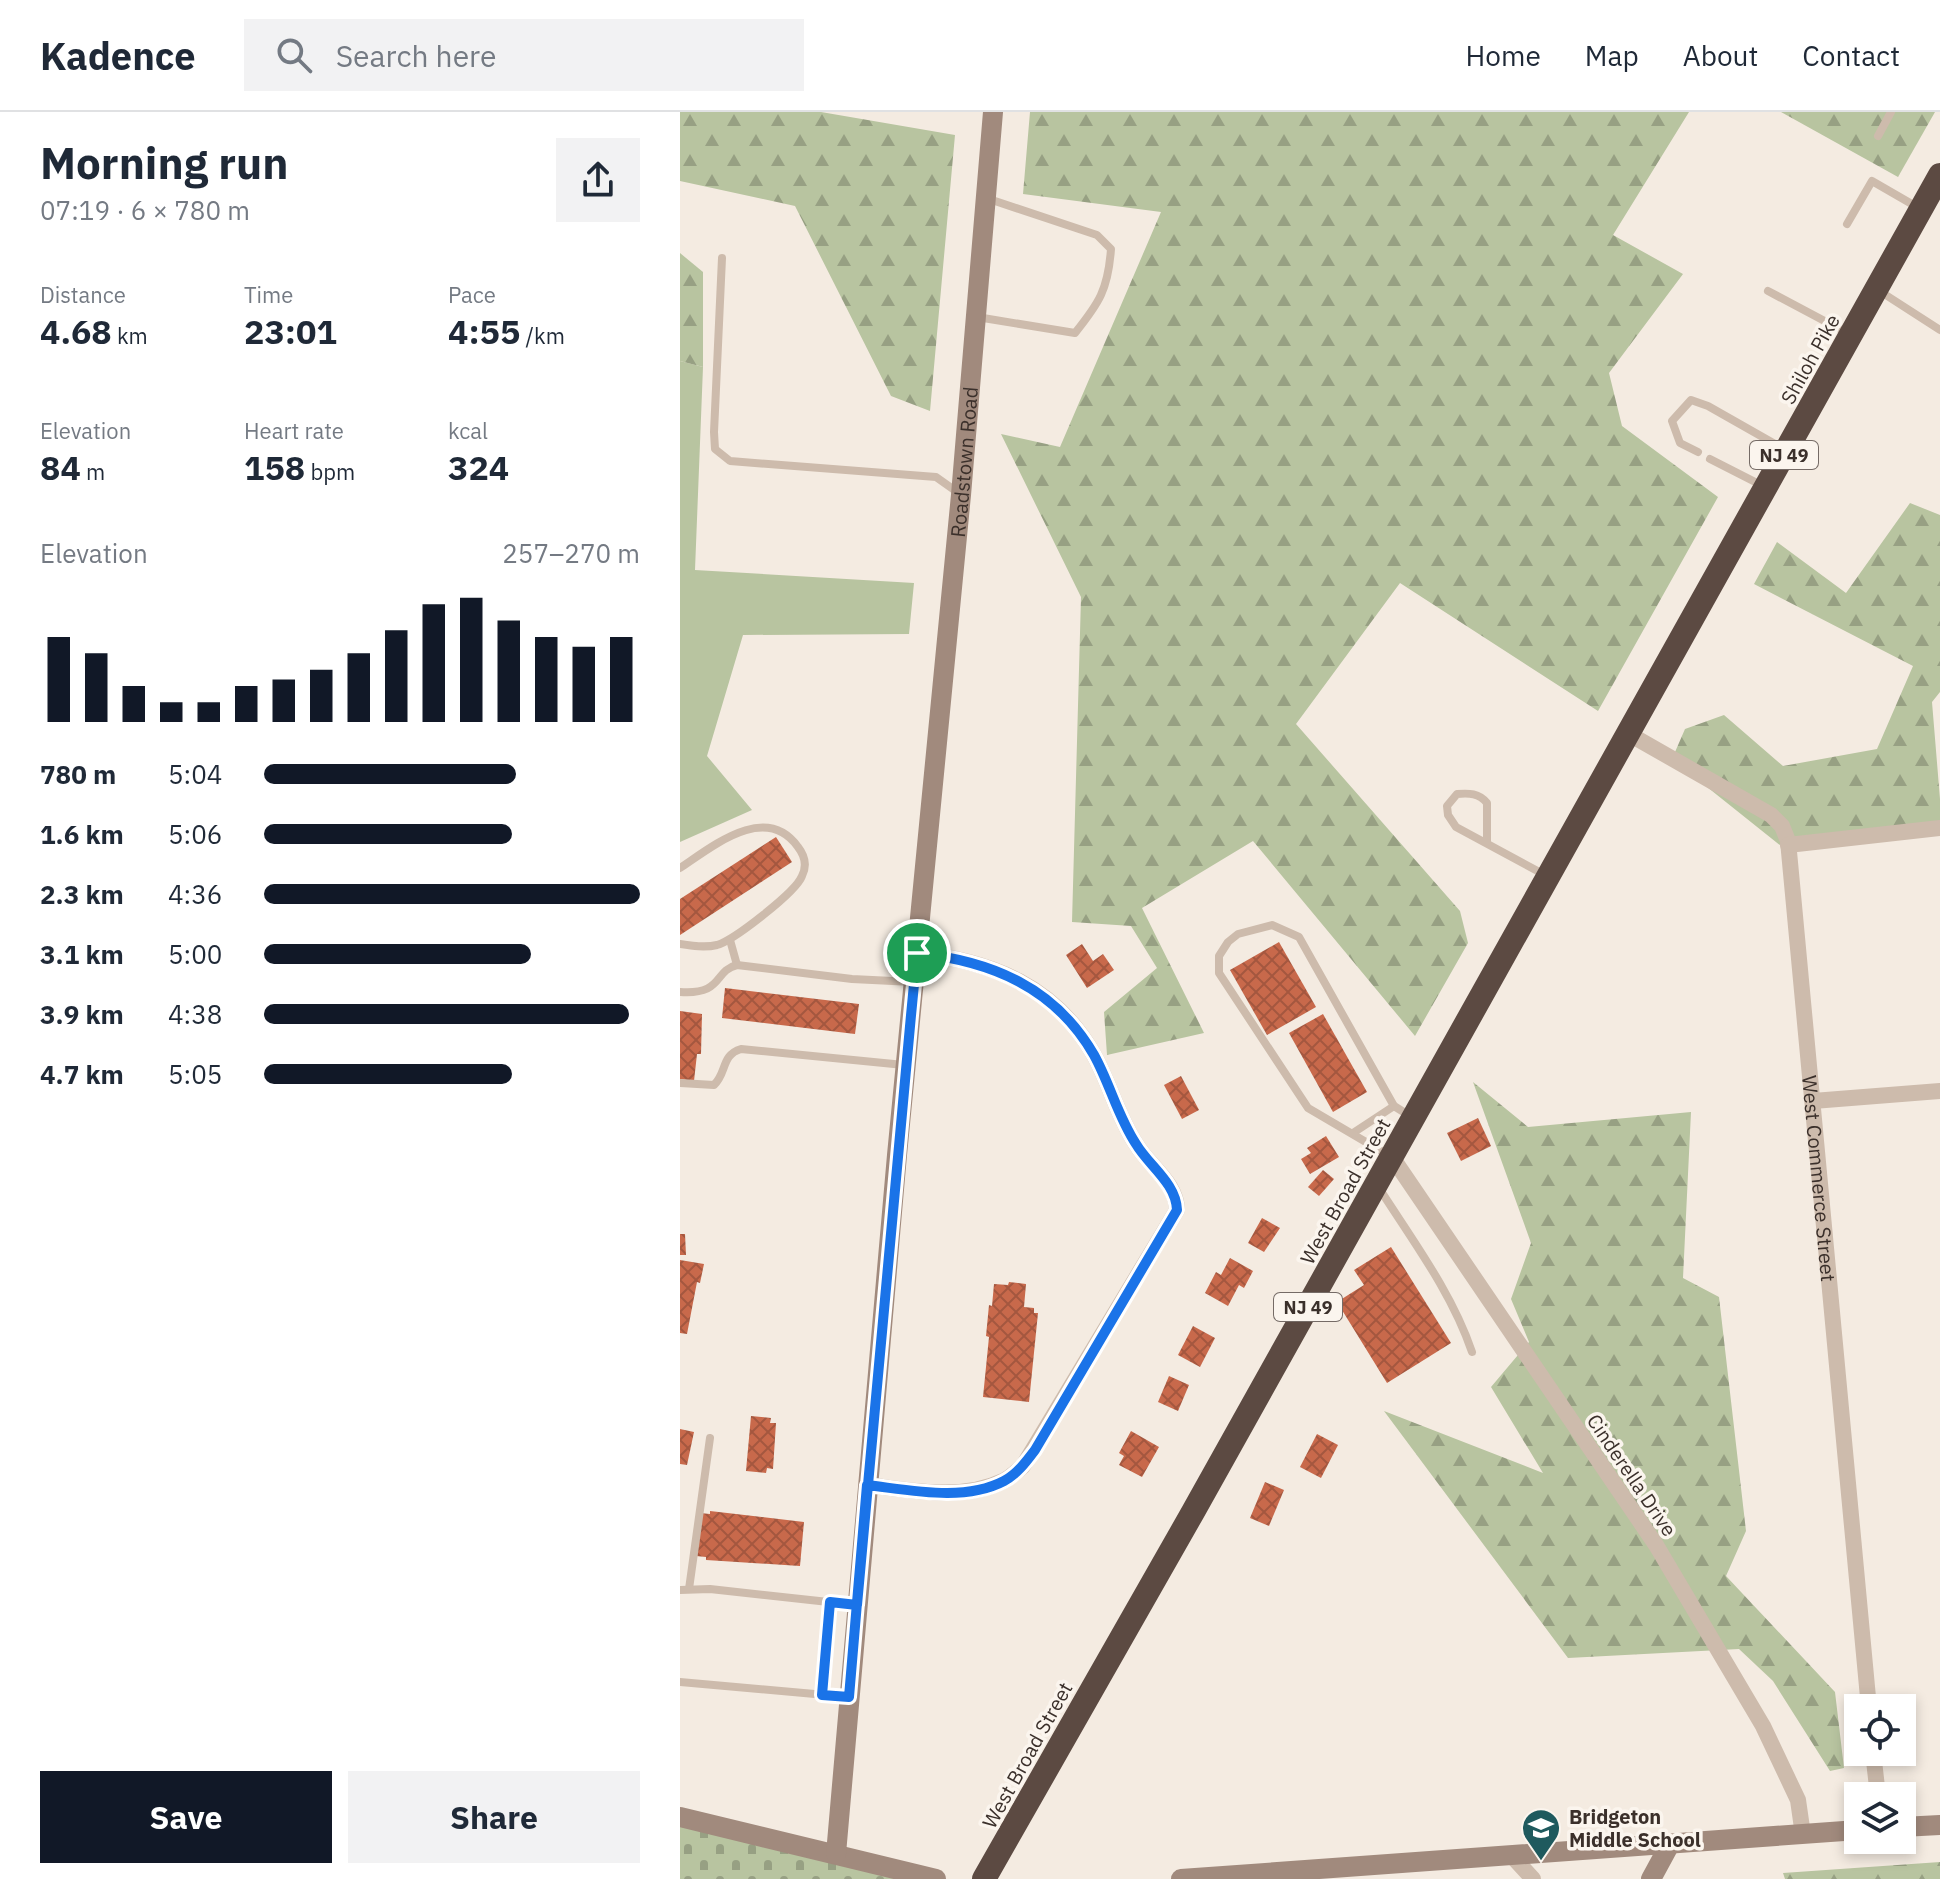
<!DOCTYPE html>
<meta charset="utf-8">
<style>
:root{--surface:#fff;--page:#f2f2f3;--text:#1f2937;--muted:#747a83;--line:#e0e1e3;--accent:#111827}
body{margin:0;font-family:"IBM Plex Sans",sans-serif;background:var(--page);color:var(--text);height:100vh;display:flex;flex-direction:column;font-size:30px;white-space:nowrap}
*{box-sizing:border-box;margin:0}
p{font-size:26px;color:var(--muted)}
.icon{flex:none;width:44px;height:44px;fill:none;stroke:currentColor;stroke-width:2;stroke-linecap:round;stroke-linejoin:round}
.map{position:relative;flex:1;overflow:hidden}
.sheet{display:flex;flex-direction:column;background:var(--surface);width:680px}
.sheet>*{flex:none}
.fabs{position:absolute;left:1164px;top:1582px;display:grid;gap:16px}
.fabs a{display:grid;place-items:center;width:72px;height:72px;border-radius:0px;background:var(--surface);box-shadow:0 4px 12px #0003;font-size:40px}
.pin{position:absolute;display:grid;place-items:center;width:68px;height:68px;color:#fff;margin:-34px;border:4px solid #fff;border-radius:50%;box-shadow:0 2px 8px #0007}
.round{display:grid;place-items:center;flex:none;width:84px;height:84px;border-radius:0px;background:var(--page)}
.overview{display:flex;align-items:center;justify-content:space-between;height:136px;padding:0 40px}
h1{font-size:44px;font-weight:700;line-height:60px}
.metrics{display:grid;grid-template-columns:repeat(3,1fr);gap:12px;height:136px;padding:8px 40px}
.metrics div{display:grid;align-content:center}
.metrics b{font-size:34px;font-weight:700}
.metrics small{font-size:22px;font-weight:400}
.metrics p{font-size:22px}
.chart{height:224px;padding:16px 40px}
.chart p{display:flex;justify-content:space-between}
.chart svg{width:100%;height:144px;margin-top:8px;stroke:var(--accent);stroke-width:6}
.action{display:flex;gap:16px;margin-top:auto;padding:16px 40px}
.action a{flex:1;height:92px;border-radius:0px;background:var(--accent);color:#fff;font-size:32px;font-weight:700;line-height:92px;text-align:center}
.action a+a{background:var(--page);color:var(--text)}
ul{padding:0 40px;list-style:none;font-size:26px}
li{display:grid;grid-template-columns:128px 96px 1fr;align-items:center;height:60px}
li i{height:20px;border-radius:10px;background:var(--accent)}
header{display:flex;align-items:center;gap:48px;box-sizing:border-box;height:112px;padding:0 40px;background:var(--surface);border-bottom:2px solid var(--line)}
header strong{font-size:38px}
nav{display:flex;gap:44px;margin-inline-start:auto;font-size:28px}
.search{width:560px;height:72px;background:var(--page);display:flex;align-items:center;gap:20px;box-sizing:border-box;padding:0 28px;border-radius:0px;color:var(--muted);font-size:30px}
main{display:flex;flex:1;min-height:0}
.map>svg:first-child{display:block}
.green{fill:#b8c4a0}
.forest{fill:url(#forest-firs)}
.cemetery{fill:url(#cemetery-stones)}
.building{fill:url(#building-cross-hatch)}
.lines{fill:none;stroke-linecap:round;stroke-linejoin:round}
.lane{stroke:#cdbbac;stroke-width:8}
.street{stroke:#cdbbac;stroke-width:16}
.secondary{stroke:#a18a7d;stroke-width:20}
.highway{stroke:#5c4a42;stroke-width:24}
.route-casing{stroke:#fff;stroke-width:16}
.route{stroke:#1a73e8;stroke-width:10}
.labels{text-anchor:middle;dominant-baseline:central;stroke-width:7;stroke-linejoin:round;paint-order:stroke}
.shield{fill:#fbf5ee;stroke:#756b66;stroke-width:2}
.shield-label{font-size:18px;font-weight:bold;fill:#3b302b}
.street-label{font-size:20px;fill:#3b302b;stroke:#fbf5ee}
.poi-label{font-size:20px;font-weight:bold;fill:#3b302b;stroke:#fbf5ee;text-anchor:start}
</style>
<header>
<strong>Kadence</strong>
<div class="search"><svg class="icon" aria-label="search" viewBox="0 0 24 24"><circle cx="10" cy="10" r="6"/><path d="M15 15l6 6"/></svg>Search here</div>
<nav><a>Home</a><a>Map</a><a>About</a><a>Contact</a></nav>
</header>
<main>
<section class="sheet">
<div class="overview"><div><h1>Morning run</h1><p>07:19 · 6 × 780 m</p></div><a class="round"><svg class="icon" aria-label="share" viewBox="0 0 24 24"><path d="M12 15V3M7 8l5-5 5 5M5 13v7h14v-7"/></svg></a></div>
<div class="metrics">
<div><p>Distance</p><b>4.68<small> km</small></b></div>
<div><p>Time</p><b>23:01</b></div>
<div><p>Pace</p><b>4:55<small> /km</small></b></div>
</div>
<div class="metrics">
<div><p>Elevation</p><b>84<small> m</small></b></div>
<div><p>Heart rate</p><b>158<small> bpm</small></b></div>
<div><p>kcal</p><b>324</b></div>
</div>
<div class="chart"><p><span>Elevation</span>257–270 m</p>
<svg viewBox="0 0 160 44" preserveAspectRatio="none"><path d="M5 44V18M15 44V23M25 44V33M35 44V38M45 44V38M55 44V33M65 44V31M75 44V28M85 44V23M95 44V16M105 44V8M115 44V6M125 44V13M135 44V18M145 44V21M155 44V18"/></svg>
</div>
<ul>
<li><b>780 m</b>5:04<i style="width:67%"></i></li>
<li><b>1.6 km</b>5:06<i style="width:66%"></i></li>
<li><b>2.3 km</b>4:36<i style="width:100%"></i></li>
<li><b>3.1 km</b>5:00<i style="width:71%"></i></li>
<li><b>3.9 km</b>4:38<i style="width:97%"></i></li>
<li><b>4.7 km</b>5:05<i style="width:66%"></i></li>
</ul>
<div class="action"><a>Save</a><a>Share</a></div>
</section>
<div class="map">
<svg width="1260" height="1767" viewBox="0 0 1260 1767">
<defs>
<pattern id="forest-firs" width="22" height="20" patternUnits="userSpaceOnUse" patternTransform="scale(2)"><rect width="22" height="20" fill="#b8c4a0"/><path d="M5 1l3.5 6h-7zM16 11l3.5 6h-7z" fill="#97a083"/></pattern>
<pattern id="cemetery-stones" width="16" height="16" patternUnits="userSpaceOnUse" patternTransform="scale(2)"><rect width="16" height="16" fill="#b8c4a0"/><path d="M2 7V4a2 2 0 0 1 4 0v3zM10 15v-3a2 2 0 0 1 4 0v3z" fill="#97a083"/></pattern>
<pattern id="building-cross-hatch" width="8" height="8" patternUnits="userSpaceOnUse" patternTransform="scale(2)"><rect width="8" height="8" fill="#c8694b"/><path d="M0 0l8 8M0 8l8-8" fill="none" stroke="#a4573f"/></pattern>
</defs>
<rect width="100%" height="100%" fill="#f4ebe1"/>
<polygon class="green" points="0,249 23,255 15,458 234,471 229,522 63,523 27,644 72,698 0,730"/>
<g class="forest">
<polygon points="0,0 141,0 275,23 250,299 211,284 115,94 0,69"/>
<polygon points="350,0 1009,0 933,123 1003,162 929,261 942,314 1038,385 918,599 720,471 616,612 780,799 788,831 735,924 573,729 462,796 524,921 427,943 424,900 477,856 451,814 392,810 401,485 321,322 380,335 481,100 343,82"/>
<polygon points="1101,0 1255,0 1218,65"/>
<polygon points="0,141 23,160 23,255 0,249"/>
<polygon points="1230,391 1260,403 1260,580 1252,590 1260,687 1260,722 1106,738 992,647 1005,617 1044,603 1103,654 1197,637 1233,554 1074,472 1097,430 1166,481"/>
<polygon points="793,970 848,1015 1011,1000 1003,1166 1039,1185 1066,1419 1046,1464 1155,1580 1164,1656 1150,1659 1093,1569 1059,1537 888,1546 704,1299 863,1361 811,1275 849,1230 831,1187 851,1131"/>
<polygon points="1260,1750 1260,1767 1105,1767 1103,1761"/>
</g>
<polygon class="cemetery" points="0,1705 256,1767 0,1767"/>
<g class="building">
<polygon points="96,725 112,750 0,823 0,787"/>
<polygon points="599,830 636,895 587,923 550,858"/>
<polygon points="402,832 413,849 423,842 434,858 407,876 386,843"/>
<polygon points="45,876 179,892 175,922 42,906"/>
<polygon points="0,899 22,902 21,942 17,942 14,969 0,967"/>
<polygon points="643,902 687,980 653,1000 609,921"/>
<polygon points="501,964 519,998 502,1007 484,973"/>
<polygon points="798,1006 811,1034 781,1049 767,1021"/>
<polygon points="646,1024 659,1045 630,1062 621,1047 631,1041 627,1036"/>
<polygon points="643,1058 654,1067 639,1084 628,1075"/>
<polygon points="582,1106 600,1116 584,1140 568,1131"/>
<polygon points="0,1122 5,1122 6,1143 0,1143"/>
<polygon points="711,1135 771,1231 707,1271 657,1190 684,1173 674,1158"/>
<polygon points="550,1146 573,1159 564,1176 559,1173 548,1194 525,1181 536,1160 541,1163"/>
<polygon points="0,1148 24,1152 20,1171 17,1170 7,1222 0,1221"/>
<polygon points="329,1170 346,1172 344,1195 354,1196 354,1201 358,1201 349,1290 303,1285 309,1225 306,1224 309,1193 312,1194 314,1172 328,1173"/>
<polygon points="513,1214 535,1226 520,1255 498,1243"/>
<polygon points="489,1264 509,1273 498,1299 478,1290"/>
<polygon points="71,1304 91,1306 90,1311 96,1311 93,1357 87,1356 86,1361 66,1359"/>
<polygon points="0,1317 14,1320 7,1353 0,1352"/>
<polygon points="451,1319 479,1335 462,1365 439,1353 444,1344 439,1341"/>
<polygon points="637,1322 658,1333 641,1366 620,1355"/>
<polygon points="585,1370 604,1378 589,1414 570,1406"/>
<polygon points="30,1399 124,1410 120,1454 26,1448 26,1445 16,1444 20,1401 30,1402"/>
</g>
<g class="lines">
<g class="lane">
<polyline points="1198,24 1211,0"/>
<polyline points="1167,112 1192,69 1237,95"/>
<polyline points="42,146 34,320 35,337 50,349 256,365 280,382"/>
<polyline points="1198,178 1260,218"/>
<polyline points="1088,179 1169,222"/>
<path d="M 297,205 L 395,221 C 419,191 428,178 431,137 L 417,123 L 306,86"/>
<polyline points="1018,340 1000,331 992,309 1011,288 1028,294 1102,336"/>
<polyline points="1030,347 1083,374"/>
<path d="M 807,730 L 807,691 C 799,681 789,681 777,682 L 767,694 L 768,703 L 776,715 L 865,763"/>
<path d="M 0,756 C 33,734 86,690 118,735 C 125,744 127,754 122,764 C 116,780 54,828 37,833 C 25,836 12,834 0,832"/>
<polyline points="50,828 57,853"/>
<path d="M 0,880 C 44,883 33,859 57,853 L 172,867 L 233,870"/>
<path d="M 0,971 L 34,973 C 47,961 41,943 61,937 L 224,953"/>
<polyline points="673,1021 714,994"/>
<polyline points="708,1043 628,996 539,861 539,844 548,830 558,822 592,813 619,825 714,994 730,1004"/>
<path d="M 699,1076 C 733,1129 772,1181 792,1240"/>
<polyline points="9,1477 30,1326"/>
<polyline points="0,1478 30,1477 176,1493"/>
<polyline points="0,1570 168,1585"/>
<polyline points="142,1583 150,1490"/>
</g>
<g class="street">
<path id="s1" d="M 949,622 L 1091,703 L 1102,714 L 1108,729 L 1189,1596"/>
<polyline points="1108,733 1260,716"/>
<polyline points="1133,989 1260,979"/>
<polyline points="712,1045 976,1433 1083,1614 1118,1688 1123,1723"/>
<path d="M 187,1373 C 230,1378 282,1389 323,1369 C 330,1366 337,1359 343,1354 L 497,1098 C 497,1071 469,1054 456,1032 C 438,1005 430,972 414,943 C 375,874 312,849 237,841"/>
<polyline points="1193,1640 1198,1684"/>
<polyline points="832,1744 853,1767"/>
</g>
<g class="secondary">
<polyline points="0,1705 256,1767"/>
<polyline points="1222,1715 1260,1713"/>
<path id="s2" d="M 156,1742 L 217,1043 L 281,383 L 313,0"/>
<polyline points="501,1767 1178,1718"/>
<polyline points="971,1767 990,1732"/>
</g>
<polyline class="highway" points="304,1767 513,1400 1260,63"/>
</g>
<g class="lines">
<g class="route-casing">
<path id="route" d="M 237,841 C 216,1058 196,1275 177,1493 L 150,1490 L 142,1583 L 169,1585 L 187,1373 C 230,1378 284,1390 324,1369 C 337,1362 346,1350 355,1338 L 497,1098 C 496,1071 469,1054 456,1032 C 438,1005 430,972 414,943 C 375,875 311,849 237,841"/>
</g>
<use href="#route" class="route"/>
</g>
<defs>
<g id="school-pin" transform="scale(2)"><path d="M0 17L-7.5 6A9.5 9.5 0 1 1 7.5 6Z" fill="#1f5a5e" stroke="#fbf5ee"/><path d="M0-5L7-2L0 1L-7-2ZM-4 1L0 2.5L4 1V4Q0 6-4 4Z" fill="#fff"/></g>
</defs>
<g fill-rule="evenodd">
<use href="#school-pin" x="861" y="1716"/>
</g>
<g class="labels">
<g class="shield">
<rect x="1070" y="329" width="68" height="28" rx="6"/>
<rect x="594" y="1181" width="68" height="28" rx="6"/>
</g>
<g class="shield-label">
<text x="1104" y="343">NJ 49</text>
<text x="628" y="1195">NJ 49</text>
</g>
<g class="street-label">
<text transform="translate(1130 247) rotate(-61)">Shiloh Pike</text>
<text stroke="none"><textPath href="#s2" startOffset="1398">Roadstown Road</textPath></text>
<text stroke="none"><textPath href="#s1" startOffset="534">West Commerce Street</textPath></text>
<text transform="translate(665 1079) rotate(-61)">West Broad Street</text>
<text transform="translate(952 1363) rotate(56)">Cinderella Drive</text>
<text transform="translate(347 1643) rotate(-61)">West Broad Street</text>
</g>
<g class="poi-label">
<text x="889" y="1704">Bridgeton<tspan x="889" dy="23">Middle School</tspan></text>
</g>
</g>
</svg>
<div class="fabs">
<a><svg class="icon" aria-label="locate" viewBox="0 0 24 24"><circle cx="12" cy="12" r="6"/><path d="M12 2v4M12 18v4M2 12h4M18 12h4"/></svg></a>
<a><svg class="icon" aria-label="layers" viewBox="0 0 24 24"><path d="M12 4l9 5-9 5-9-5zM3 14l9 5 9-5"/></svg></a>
</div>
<div class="pin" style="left:237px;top:841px;background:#1e9e55"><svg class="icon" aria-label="arrive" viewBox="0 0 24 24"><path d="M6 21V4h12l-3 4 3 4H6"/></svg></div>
</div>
</main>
